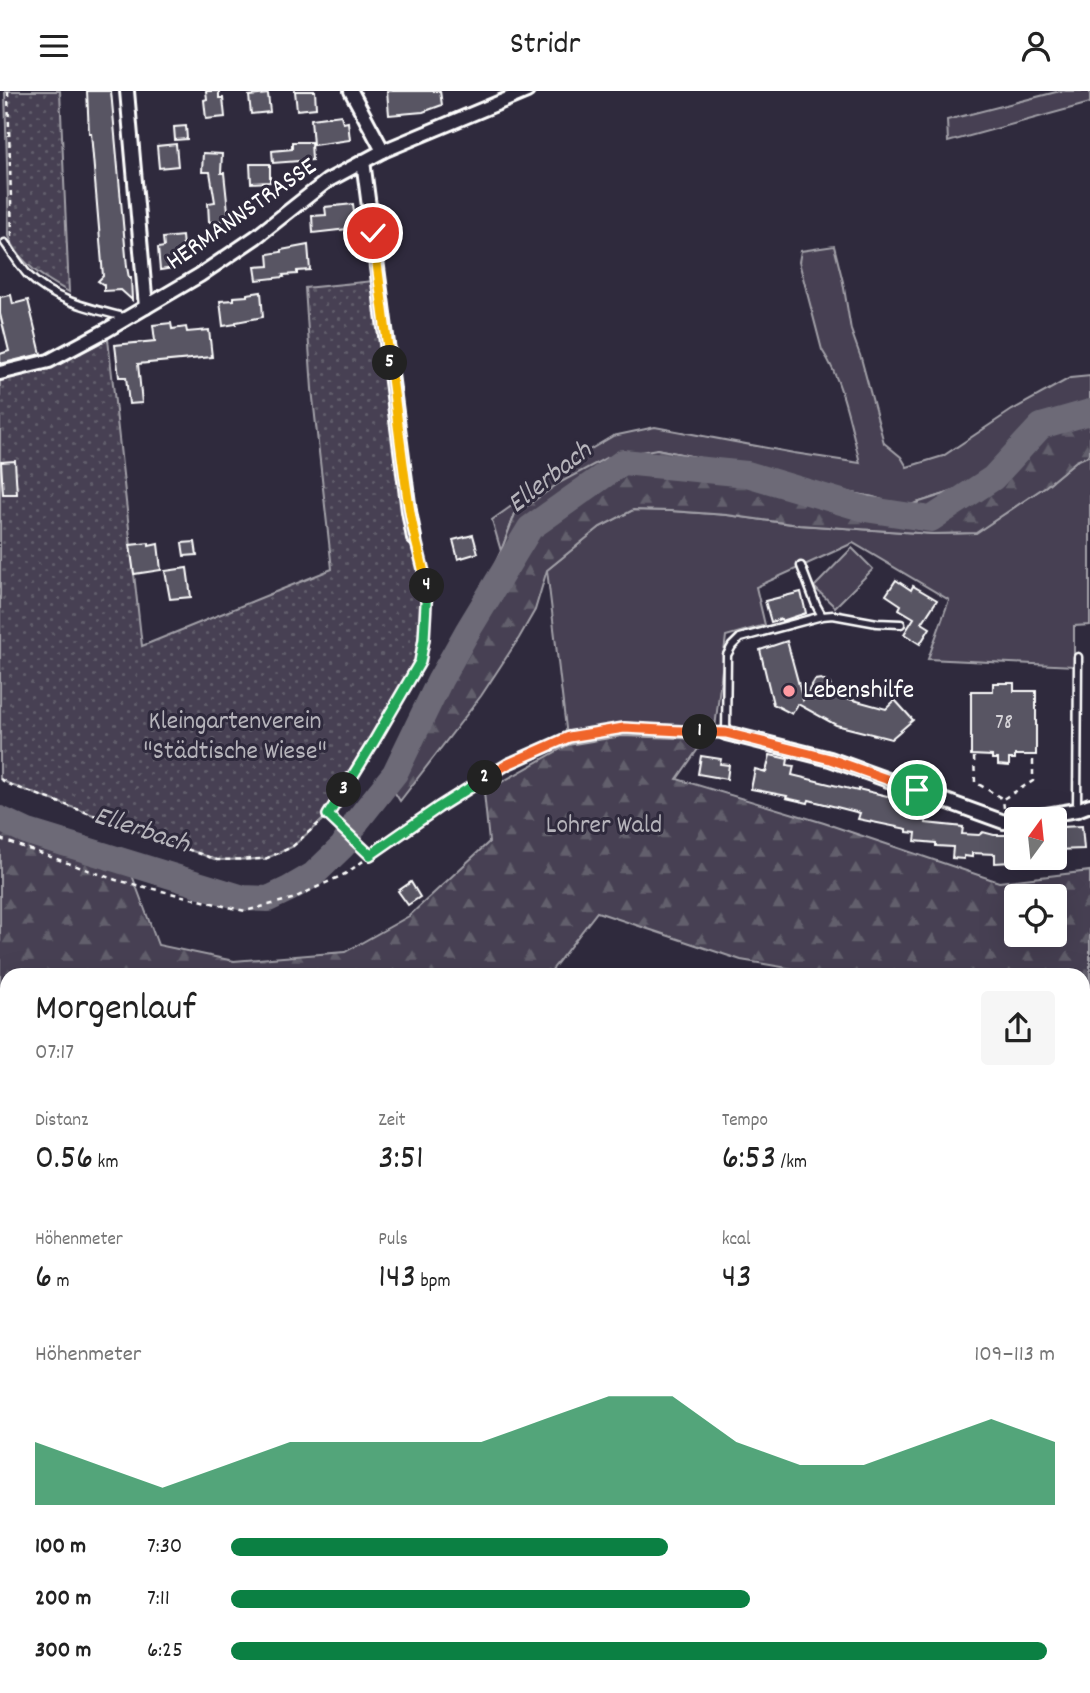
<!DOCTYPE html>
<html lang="de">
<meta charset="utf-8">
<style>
:root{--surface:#fff;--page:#f6f6f6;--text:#222;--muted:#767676;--accent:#0b8043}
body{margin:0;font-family:Dekko,sans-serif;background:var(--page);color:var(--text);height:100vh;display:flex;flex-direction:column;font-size:26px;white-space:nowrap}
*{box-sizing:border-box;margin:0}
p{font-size:23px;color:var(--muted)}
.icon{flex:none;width:38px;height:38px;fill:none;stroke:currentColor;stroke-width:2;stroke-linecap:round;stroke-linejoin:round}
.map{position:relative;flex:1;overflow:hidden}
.panel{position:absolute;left:0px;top:877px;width:1090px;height:726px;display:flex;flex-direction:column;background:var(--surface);border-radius:21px 21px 0 0;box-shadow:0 7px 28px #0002}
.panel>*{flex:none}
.needle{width:46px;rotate:15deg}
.fabs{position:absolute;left:1004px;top:716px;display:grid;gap:14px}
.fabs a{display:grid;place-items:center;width:63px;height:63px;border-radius:7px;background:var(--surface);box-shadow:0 7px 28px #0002;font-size:35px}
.pin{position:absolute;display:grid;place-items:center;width:60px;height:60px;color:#fff;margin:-30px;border:4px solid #fff;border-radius:50%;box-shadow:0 2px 7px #0007}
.km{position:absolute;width:35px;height:35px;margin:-18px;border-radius:50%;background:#222;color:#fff;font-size:19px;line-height:35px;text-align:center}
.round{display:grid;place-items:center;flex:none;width:74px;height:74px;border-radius:7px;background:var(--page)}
.overview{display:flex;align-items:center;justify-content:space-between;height:119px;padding:0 35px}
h1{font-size:38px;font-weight:600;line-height:52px}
.metrics{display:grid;grid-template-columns:repeat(3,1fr);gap:10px;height:119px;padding:7px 35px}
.metrics div{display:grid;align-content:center}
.metrics b{font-size:35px;font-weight:600}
.metrics small{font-size:19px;font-weight:400}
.metrics p{font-size:19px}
.chart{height:196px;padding:14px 35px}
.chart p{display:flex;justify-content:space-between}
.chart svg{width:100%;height:126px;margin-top:7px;fill:var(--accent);opacity:.7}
ul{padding:0 35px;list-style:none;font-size:23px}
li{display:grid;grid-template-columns:112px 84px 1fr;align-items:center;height:52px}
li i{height:18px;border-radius:9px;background:var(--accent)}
header{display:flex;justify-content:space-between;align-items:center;height:91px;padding:0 35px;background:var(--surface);font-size:32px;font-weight:600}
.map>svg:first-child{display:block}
.built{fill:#3c3749}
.grass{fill:#464152;stroke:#a2a0a8;stroke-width:2}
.forest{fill:url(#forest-firs);stroke:#a2a0a8;stroke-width:2;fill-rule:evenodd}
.garden{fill:url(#garden-dots);stroke:#a2a0a8;stroke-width:2}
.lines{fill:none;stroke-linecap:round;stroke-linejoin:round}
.river{stroke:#6d6a77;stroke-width:26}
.building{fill:#595564;stroke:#fff;stroke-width:2}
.service-casing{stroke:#fff;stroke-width:11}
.minor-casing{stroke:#fff;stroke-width:18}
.path{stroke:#fff;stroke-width:2.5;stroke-dasharray:5 5;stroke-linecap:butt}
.service{stroke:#2f2a3d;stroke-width:6}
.minor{stroke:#2f2a3d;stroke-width:12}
.split-1-casing{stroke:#fff;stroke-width:14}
.split-2-casing{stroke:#fff;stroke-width:14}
.split-3-casing{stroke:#fff;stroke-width:14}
.split-4-casing{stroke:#fff;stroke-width:14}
.split-5-casing{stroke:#fff;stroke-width:14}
.split-6-casing{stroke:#fff;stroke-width:14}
.split-1{stroke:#f0652b;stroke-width:9}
.split-2{stroke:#f0652b;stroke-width:9}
.split-3{stroke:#22a559;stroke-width:9}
.split-4{stroke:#22a559;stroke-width:9}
.split-5{stroke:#f5b400;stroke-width:9}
.split-6{stroke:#f5b400;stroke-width:9}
.poi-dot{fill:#ff9aa2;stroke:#2f2a3d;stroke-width:2.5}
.labels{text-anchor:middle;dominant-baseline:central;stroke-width:6;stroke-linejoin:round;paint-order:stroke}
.number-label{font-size:23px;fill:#d6d4d8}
.street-label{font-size:26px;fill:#fff;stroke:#2f2a3d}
.poi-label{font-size:26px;fill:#fff;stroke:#2f2a3d;text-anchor:start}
.park-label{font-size:26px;fill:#b5b3ba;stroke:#2f2a3d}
.water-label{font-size:28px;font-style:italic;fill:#b6b4bb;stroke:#2f2a3d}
</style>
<header><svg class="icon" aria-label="menu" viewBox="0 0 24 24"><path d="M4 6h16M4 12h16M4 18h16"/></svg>Stridr<svg class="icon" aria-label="person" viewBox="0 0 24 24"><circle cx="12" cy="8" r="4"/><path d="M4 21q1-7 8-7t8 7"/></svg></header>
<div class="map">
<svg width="1090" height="1602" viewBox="0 0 1090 1602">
<defs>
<pattern id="forest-firs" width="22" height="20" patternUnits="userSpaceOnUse" patternTransform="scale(1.75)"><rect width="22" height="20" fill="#464152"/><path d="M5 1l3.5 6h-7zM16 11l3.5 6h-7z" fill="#625e6c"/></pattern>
<pattern id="garden-dots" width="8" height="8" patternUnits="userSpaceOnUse" patternTransform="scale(1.75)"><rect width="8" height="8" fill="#464152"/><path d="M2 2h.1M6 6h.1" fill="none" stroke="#625e6c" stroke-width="1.8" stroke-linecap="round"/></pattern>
</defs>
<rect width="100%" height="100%" fill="#2f2a3d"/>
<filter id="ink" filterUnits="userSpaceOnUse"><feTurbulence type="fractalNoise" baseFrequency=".0143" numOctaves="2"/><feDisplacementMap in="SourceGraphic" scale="14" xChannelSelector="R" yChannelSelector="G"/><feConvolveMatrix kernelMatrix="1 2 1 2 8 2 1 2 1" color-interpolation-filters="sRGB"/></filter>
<g filter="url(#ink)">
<polygon class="built" points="1090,1047 1090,1602 1055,1602 1055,1596 1083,1596 1083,1048"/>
<g class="grass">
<polygon points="1060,0 1090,0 1090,12 948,51 947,29"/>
<path d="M 834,155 L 843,191 L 851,239 L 861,267 L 884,352 L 901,366 L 907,376 L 943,365 L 1012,319 L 1070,287 L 1090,285 L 1090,315 L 1049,323 L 967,396 L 904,416 L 873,406 L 821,396 L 734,374 L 657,358 L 515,423 L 501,460 L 492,429 L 545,391 L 574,368 L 613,345 L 655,336 L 794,362 L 860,372 C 851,336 843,290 822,259 L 799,171 L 801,160 Z"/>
<polygon points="1090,364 1090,534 1074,535 1074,575 928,568 949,509 853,452 756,496 765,534 726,545 715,637 705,648 622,645 568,654 547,479 600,436 633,419 671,420 727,424 799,434 933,443 975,442 1046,395 1076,370"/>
<polygon points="852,457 873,478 835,516 814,496"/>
</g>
<g class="forest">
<polygon points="1090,315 1090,364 1076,370 1046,395 976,442 933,443 799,434 727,424 671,420 633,419 600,436 547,479 535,519 519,547 481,605 400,710 384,684 402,643 453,549 475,514 501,460 515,423 559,392 606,367 657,358 734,374 821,396 873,406 904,416 967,396 1049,323"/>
<path d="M 622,645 L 705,648 L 677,688 L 824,732 L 999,791 L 1090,780 L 1090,895 L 1083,896 L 1083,884 L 829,884 L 741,869 L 597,821 L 548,884 L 7,884 L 7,1596 L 18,1596 L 17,1602 L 0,1602 L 0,733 L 13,740 L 129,776 L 158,854 L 234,870 L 345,861 L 409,825 L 489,751 L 484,701 L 568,654 ZM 1017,805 L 1055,805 L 1055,844 L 1017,844 Z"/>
</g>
<g class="garden">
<path d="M 5,0 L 60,0 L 69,201 C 44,187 19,173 9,145 Z"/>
<polygon points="373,190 385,293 410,451 427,498 424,548 420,571 373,652 328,724 292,756 265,768 217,769 11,694 0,688 0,288 42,279 63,271 108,248 142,555 332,478 312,298 305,197"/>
</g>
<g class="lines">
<polyline class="river" points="0,728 28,741 243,807 268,808 289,798 313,784 343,755 357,730 395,682 440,589 467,541 530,437 623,371 747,383 865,418 931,428 993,387 1041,335 1090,321"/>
</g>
<g class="building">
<polygon points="87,0 111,0 127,176 129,187 131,187 132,209 121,199 104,200 104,194 98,190 103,185 91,42 89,42"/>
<polygon points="206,0 219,0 219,7 223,7 225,26 206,28 204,9 207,8"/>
<polygon points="295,0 315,0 316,17 297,19"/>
<polygon points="387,0 440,0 442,14 423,21 389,24"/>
<polygon points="268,3 270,21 251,23 249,5"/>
<polygon points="341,24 343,32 348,31 350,49 313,54 311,28"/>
<polygon points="186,35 187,48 175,49 174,36"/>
<polygon points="292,51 311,51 312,69 273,72 272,60 292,58"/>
<polygon points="176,53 178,75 159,77 157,55"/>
<polygon points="203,62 222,63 221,82 224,82 229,129 209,131 208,112 215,111 210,81 202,81"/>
<polygon points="250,73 270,73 270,91 251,92"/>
<polygon points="353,113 356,137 313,142 312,125 326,124 325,116"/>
<polygon points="182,145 184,167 173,168 174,177 160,179 158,157 164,156 163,147"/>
<polygon points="308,154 310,179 297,180 297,183 283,184 284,186 257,189 255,176 269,175 268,163 281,161 281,159"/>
<polygon points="261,201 263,226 236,231 236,233 223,235 220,210 234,209 234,206 247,205 247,203"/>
<polygon points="11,204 13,213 28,209 41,263 0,273 0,263 9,260 0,223 0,206"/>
<polygon points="171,232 172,238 186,236 187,241 209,239 212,266 138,273 142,312 129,313 126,286 119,286 115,254 155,250 153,234"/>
<polygon points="15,370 17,403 3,403 1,371"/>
<polygon points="473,444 478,462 458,468 453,449"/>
<polygon points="195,451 197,464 184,465 182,452"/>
<polygon points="149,452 149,455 158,453 161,479 134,483 130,454"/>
<polygon points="187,477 191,506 170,508 165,480"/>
<polygon points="896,489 911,499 913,495 937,509 922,532 930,537 920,553 904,543 914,527 899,518 901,514 886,504"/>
<polygon points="801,501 806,522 782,530 781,528 771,531 765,510"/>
<polygon points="787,550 803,609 815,589 821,588 830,593 832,601 840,603 839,605 886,618 895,609 913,629 891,648 836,634 798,613 792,623 773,613 760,559"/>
<polygon points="993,592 1014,592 1014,600 1036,600 1036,664 1015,664 1015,668 1009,668 1009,675 998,674 998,668 992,668 992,665 971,664 971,600 993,600"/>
<polygon points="770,664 788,668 787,674 794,675 792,684 858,700 858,698 900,708 898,714 919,716 918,720 927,721 926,732 963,736 962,743 979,744 983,741 994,744 1012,744 1011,771 995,772 995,763 972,762 972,766 964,765 964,768 952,767 953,756 936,755 936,752 915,750 916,742 907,741 907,738 858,728 860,722 809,709 808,712 786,707 787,705 751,698 755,678 766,681"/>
<polygon points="701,665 721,668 720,673 729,674 727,688 698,683"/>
<polygon points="1082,735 1084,758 1055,759 1055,739 1061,739 1061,736"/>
<polygon points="411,791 420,806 408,814 398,800"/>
</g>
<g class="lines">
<g class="service-casing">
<g id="service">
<path d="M 5,152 C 13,163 20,175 28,184 C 52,209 92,218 124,226"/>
<polyline points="801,475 816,514 822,525"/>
<polyline points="726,642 727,564 732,555 740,547 822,525 833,524 877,532 901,533"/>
<polyline points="1077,719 1078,566"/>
</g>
</g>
<g class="minor-casing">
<g id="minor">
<polyline points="127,0 146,216"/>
<polyline points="351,0 383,60"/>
<polyline points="363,70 409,420 414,447"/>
<polyline points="0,282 49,270 105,240 200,184 256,146 327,90 383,60 527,0"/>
<polyline points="726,642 830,668 1004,731 1017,729"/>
<polyline points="1022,728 1077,719 1090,714"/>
<polyline points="842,1596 897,1602"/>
<polyline points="791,1602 833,1596"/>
</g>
</g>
<g class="path">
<polyline points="8,0 12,145"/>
<polyline points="974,666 975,691 1003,708"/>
<polyline points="0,688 11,694 217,769 265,768 292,756 328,724 373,652 420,571 424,548 427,498 419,461"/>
<polyline points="1004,717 1003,708 1033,690 1033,668"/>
<polyline points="328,724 370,764"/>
<polyline points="0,748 116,789 245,820 292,808 345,783 439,716 508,673 569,646 624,637 712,642"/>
<polyline points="1083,1044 1090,1043"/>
<polyline points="0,1169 7,1172"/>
<polyline points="596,1602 600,1596"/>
</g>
<use href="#service" class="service"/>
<use href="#minor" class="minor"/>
</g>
</g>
<g class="lines" filter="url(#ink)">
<g class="split-1-casing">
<polyline id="split-1" points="700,641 726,642 830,668 917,699"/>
</g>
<g class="split-2-casing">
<polyline id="split-2" points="485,687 508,673 569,646 624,637 700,641"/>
</g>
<g class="split-3-casing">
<polyline id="split-3" points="344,699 328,724 370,764 439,716 485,687"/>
</g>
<g class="split-4-casing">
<polyline id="split-4" points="344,699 373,652 420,571 424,548 427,495"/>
</g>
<g class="split-5-casing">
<path id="split-5" d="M 390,272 C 397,322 402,372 410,421 C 414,446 422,470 427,495"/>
</g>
<g class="split-6-casing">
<polyline id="split-6" points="373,142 390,272"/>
</g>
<use href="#split-1" class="split-1"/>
<use href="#split-2" class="split-2"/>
<use href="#split-3" class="split-3"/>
<use href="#split-4" class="split-4"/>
<use href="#split-5" class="split-5"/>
<use href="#split-6" class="split-6"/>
</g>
<circle class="poi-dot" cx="789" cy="600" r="7"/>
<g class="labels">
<g class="number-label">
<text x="1004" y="632">78</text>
</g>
<g class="street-label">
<text transform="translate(242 124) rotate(-35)">HERMANNSTRASSE</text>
</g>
<g class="poi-label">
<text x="803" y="600">Lebenshilfe</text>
</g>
<g class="park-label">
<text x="235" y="631">Kleingartenverein<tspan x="235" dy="30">"Städtische Wiese"</tspan></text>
<text x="604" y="735">Lohrer Wald</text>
</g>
<g class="water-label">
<text transform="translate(551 388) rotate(-38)">Ellerbach</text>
<text transform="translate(141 741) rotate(18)">Ellerbach</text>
</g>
</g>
</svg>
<div class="fabs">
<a><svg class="needle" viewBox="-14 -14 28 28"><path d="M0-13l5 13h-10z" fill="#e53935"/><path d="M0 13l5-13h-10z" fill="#767676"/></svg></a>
<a><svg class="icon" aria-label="locate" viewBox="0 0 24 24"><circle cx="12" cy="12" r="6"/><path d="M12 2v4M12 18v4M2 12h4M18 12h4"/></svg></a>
</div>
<div class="pin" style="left:917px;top:699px;background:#1e9e55"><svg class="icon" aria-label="arrive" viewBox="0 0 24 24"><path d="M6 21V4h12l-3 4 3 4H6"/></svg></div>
<div class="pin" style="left:373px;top:142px;background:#d93025"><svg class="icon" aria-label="check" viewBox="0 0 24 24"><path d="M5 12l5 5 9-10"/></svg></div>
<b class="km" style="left:700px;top:641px">1</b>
<b class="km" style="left:485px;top:687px">2</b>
<b class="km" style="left:344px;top:699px">3</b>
<b class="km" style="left:427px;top:495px">4</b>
<b class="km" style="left:390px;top:272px">5</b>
<section class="panel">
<div class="overview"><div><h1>Morgenlauf</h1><p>07:17</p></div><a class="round"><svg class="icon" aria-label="share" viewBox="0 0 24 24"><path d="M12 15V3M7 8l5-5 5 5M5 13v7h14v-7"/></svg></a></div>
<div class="metrics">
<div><p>Distanz</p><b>0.56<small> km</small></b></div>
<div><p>Zeit</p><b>3:51</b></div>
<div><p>Tempo</p><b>6:53<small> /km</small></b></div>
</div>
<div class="metrics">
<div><p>Höhenmeter</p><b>6<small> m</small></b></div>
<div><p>Puls</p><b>143<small> bpm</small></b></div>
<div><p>kcal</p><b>43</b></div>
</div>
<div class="chart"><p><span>Höhenmeter</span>109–113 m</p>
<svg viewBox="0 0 160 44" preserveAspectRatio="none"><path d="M0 44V22L10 30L20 38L30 30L40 22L50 22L60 22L70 22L80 14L90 6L100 6L110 22L120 30L130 30L140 22L150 14L160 22V44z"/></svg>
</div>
<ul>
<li><b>100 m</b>7:30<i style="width:53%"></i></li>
<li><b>200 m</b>7:11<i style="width:63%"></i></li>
<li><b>300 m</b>6:25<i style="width:99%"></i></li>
</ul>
</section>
</div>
